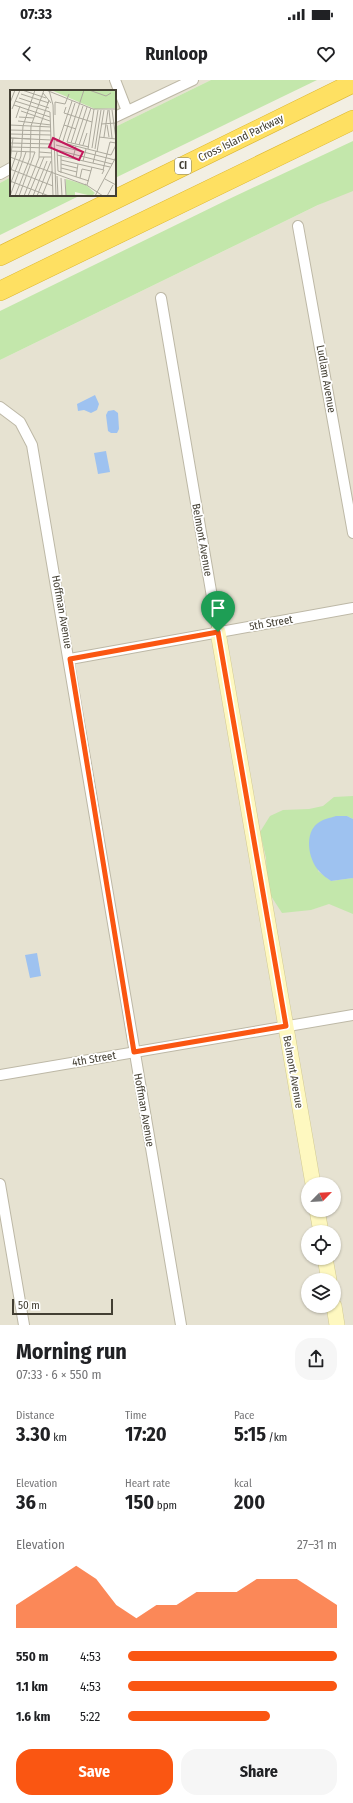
<!DOCTYPE html>
<meta charset="utf-8">
<style>
:root{--surface:#fff;--page:#f6f6f6;--text:#202124;--muted:#757577;--accent:#fa5612}
body{margin:0;font-family:"Fira Sans Condensed",sans-serif;background:var(--page);color:var(--text);height:100vh;display:flex;flex-direction:column;font-size:15px;white-space:nowrap}
*{box-sizing:border-box;margin:0}
p{font-size:13px;color:var(--muted)}
.icon{flex:none;width:22px;height:22px;fill:none;stroke:currentColor;stroke-width:2;stroke-linecap:round;stroke-linejoin:round}
.map{position:relative;height:1245px;overflow:hidden}
.details{display:flex;flex-direction:column;background:var(--surface);flex:1}
.details>*{flex:none}
.needle{width:26px;rotate:66deg}
.controls{position:absolute;left:301px;top:1097px;display:grid;gap:8px}
.controls a{display:grid;place-items:center;width:40px;height:40px;border-radius:50%;background:var(--surface);box-shadow:0 1px 3px #0004;font-size:20px}
.scale{position:absolute;left:12px;bottom:10px;width:101px;box-sizing:border-box;padding-left:4px;border:2px solid #433f33;border-top:0;font-size:11px;line-height:14px;white-space:nowrap;color:#433f33;-webkit-text-stroke:3px #fff;paint-order:stroke}
.pin{position:absolute;display:grid;place-items:center;width:34px;height:34px;color:#fff;margin:-41px -17px;border-radius:50% 50% 50% 0;rotate:-45deg;box-shadow:0 0 4px #0007}
.pin .icon{rotate:45deg}
.round{display:grid;place-items:center;flex:none;width:42px;height:42px;border-radius:16px;background:var(--page)}
.head{display:flex;align-items:center;justify-content:space-between;height:68px;padding:0 16px}
h1{font-size:22px;font-weight:700;line-height:30px}
.figures{display:grid;grid-template-columns:repeat(3,1fr);gap:6px;height:68px;padding:4px 16px}
.figures div{display:grid;align-content:center}
.figures b{font-size:20px;font-weight:700}
.figures small{font-size:11px;font-weight:400}
.figures p{font-size:11px}
.chart{height:112px;padding:8px 16px}
.chart p{display:flex;justify-content:space-between}
.chart svg{width:100%;height:72px;margin-top:4px;fill:var(--accent);opacity:.7}
.primary-button{display:flex;gap:8px;margin-top:auto;padding:8px 16px}
.primary-button a{flex:1;height:46px;border-radius:16px;background:var(--accent);color:#fff;font-size:16px;font-weight:700;line-height:46px;text-align:center}
.primary-button a+a{background:var(--page);color:var(--text)}
ul{padding:0 16px;list-style:none;font-size:13px}
li{display:grid;grid-template-columns:64px 48px 1fr;align-items:center;height:30px}
li i{height:10px;border-radius:5px;background:var(--accent)}
.status{display:flex;justify-content:space-between;align-items:center;height:28px;padding:0 20px;background:var(--surface);direction:ltr}
.status svg{height:11px;fill:currentColor}
header{display:flex;justify-content:space-between;align-items:center;height:52px;padding:0 16px;background:var(--surface);font-size:18px;font-weight:700}
.map>svg:first-child{display:block}
.residential{fill:#e6e2d1;fill-rule:evenodd}
.green{fill:#c3e7ab}
.water{fill:#9ec2f0}
.lines{fill:none;stroke-linecap:round;stroke-linejoin:round}
.street-casing{stroke:#bdb8a6;stroke-width:12}
.secondary-casing{stroke:#d2ca92;stroke-width:16}
.highway-casing{stroke:#ddb732;stroke-width:20}
.street{stroke:#fff;stroke-width:10}
.secondary{stroke:#fef8c0;stroke-width:15}
.highway{stroke:#fee062;stroke-width:19}
.route-casing{stroke:#fff;stroke-width:8}
.route{stroke:#fa5612;stroke-width:5}
.labels{text-anchor:middle;dominant-baseline:central;stroke-width:3.5;stroke-linejoin:round;paint-order:stroke}
.shield{fill:#fff;stroke:#7b7970;stroke-width:1}
.shield-label{font-size:10px;font-weight:bold;fill:#433f33}
.street-label{font-size:11px;fill:#433f33;stroke:#fff}
.inset-road{fill:none;stroke:#aca99d;stroke-width:1}
.view{fill:#c2185b;fill-opacity:0.15;stroke:#c2185b;stroke-width:2}
.inset-edge{fill:none;stroke:#433f33;stroke-width:2}
</style>
<div class="status"><b>07:33</b><svg viewBox="0 0 49 12"><path d="M0 12V9h3v3zM5 12V6h3v6zM10 12V3h3v9zM15 12V0h3v12zM26 1h20v11H26zM47 4h2v5h-2z"/></svg></div>
<header><svg class="icon" aria-label="back" viewBox="0 0 24 24"><path d="M15 5l-7 7 7 7"/></svg>Runloop<svg class="icon" aria-label="heart" viewBox="0 0 24 24"><path d="M12 20l-8-8c-3-5 5-10 8-4 3-6 11-1 8 4z"/></svg></header>
<div class="map">
<svg width="353" height="1245" viewBox="0 0 353 1245">
<rect width="100%" height="100%" fill="#f2efe3"/>
<g class="residential">
<polygon points="0,0 211,0 115,47 115,11 11,11 11,97 0,103"/>
<path d="M 353,108 L 353,1245 L 0,1245 L 0,280 ZM 308,1104 L 334,1104 L 334,1130 L 308,1130 ZM 308,1152 L 334,1152 L 334,1178 L 308,1178 ZM 308,1200 L 334,1200 L 334,1226 L 308,1226 Z"/>
</g>
<g class="green">
<polygon points="211,0 317,0 115,98 115,47"/>
<polygon points="353,61 353,111 318,125 0,280 0,231 229,119"/>
<polygon points="11,97 11,115 81,115 0,155 0,103"/>
<polygon points="353,716 353,739 347,736 318,791 331,801 353,798 353,834 329,824 311,830 282,833 271,816 267,802 266,778 260,752 270,736 283,730 309,729 323,726 334,717"/>
</g>
<g class="water">
<polygon points="95,315 99,324 97,330 91,333 84,330 78,331 77,324"/>
<polygon points="114,330 118,333 119,349 117,353 111,353 108,351 106,335 108,331"/>
<polygon points="106,371 110,392 98,394 94,373"/>
<path d="M 336,736 L 347,736 L 353,739 L 353,798 L 331,801 C 327,798 322,795 319,791 C 308,779 304,753 318,743 C 323,739 330,738 336,736 Z"/>
<polygon points="37,873 41,896 30,898 25,875"/>
</g>
<g class="lines">
<g class="street-casing">
<g id="street">
<polyline points="115,0 127,31"/>
<polyline points="115,37 193,0"/>
<polyline points="0,94 11,88"/>
<polyline points="298,146 353,453"/>
<polyline points="161,218 218,552"/>
<path d="M 0,327 L 20,342 L 32,365 C 84,658 130,952 181,1245"/>
<polyline points="70,579 353,528"/>
<polyline points="0,995 353,935"/>
<polyline points="0,1104 24,1245"/>
</g>
</g>
<g class="secondary-casing">
<g id="secondary">
<polyline points="218,552 313,1104"/>
<polyline points="317,1130 321,1152"/>
<polyline points="325,1178 329,1200"/>
<polyline points="334,1226 337,1245"/>
</g>
</g>
<g class="highway-casing">
<g id="highway">
<polyline points="0,176 353,3"/>
<polyline points="0,211 353,40"/>
</g>
</g>
<use href="#street" class="street"/>
<use href="#secondary" class="secondary"/>
<use href="#highway" class="highway"/>
</g>
<g class="lines">
<g class="route-casing">
<polygon id="route" points="218,552 286,946 134,972 70,579"/>
</g>
<use href="#route" class="route"/>
</g>
<g class="labels">
<rect class="shield" x="175" y="78" width="16" height="16" rx="3"/>
<g class="shield-label">
<text x="183" y="86">CI</text>
</g>
<g class="street-label">
<text transform="translate(241 58) rotate(-26)">Cross Island Parkway</text>
<text transform="translate(326 299) rotate(80)">Ludlam Avenue</text>
<text transform="translate(202 460) rotate(80)">Belmont Avenue</text>
<text transform="translate(62 532) rotate(80)">Hoffman Avenue</text>
<text transform="translate(271 543) rotate(-10)">5th Street</text>
<text transform="translate(94 979) rotate(-10)">4th Street</text>
<text transform="translate(293 992) rotate(80)">Belmont Avenue</text>
<text transform="translate(144 1030) rotate(80)">Hoffman Avenue</text>
</g>
</g>
<g transform="translate(10 10)">
<rect width="106" height="106" fill="#f2efe3"/>
<path d="M 41,0 L 106,0 L 106,18 L 85,19 ZM 56,89 L 76,95 L 85,103 L 82,106 L 65,102 L 65,106 L 56,106 Z" fill="#c3e7ab"/>
<path class="inset-road" d="M 12,0 L 36,8M 36,0 L 83,19 L 106,19M 39,0 L 43,15 L 46,106M 79,0 L 96,6 L 101,3M 33,3 L 41,13M 11,4 L 39,13M 9,8 L 39,18M 5,11 L 40,22 L 43,106M 0,13 L 5,0M 4,15 L 40,27M 56,17 L 54,23 L 82,32M 2,19 L 10,0M 99,20 L 102,48M 102,20 L 106,49M 11,21 L 40,31M 45,25 L 45,12 L 55,14 L 59,4M 9,27 L 24,28M 6,28 L 10,16M 8,31 L 41,35M 91,34 L 106,33M 0,35 L 41,37M 54,35 L 66,39M 97,35 L 99,47M 0,40 L 41,41M 0,44 L 41,45M 89,47 L 106,49M 94,47 L 98,20M 0,48 L 21,49 L 0,48M 21,49 L 41,50M 49,50 L 62,11M 46,51 L 101,65 L 106,55M 53,51 L 65,13M 57,52 L 74,0M 57,52 L 79,57M 0,53 L 41,54M 61,53 L 73,16M 65,54 L 77,17M 46,55 L 105,70M 69,55 L 81,18M 73,55 L 77,43M 0,57 L 41,58M 82,58 L 88,20M 78,59 L 84,19M 85,59 L 91,20M 0,61 L 25,62M 29,62 L 42,63M 87,62 L 94,20M 47,65 L 100,77M 51,65 L 51,83M 0,67 L 76,95M 29,67 L 42,67M 63,68 L 66,56M 51,70 L 94,80 L 92,84M 73,71 L 76,59M 0,72 L 3,48M 83,73 L 86,61M 51,74 L 67,78M 51,78 L 67,82M 0,79 L 43,96M 93,80 L 100,52 L 106,53M 0,83 L 7,62M 47,86 L 48,106M 66,87 L 68,74M 51,88 L 52,106M 70,88 L 72,79 L 81,81M 55,89 L 56,106M 95,89 L 106,95M 0,91 L 39,106M 79,91 L 48,81 L 47,60 L 102,74M 75,94 L 93,106M 0,95 L 11,66 L 13,36 L 25,0M 77,95 L 82,77M 0,106 L 16,62M 5,106 L 20,68 L 21,36 L 34,0M 9,106 L 25,62M 14,106 L 29,68 L 30,36 L 39,10M 18,106 L 34,67M 23,106 L 37,71M 27,106 L 41,71M 32,106 L 42,81M 85,106 L 106,67M 97,106 L 103,95"/>
<path class="view" d="M 43,48 L 73,62 L 69,70 L 39,57 Z"/>
<rect width="106" height="106" class="inset-edge"/>
</g>
</svg>
<div class="controls">
<a><svg class="needle" viewBox="-14 -14 28 28"><path d="M0-13l5 13h-10z" fill="#e53935"/><path d="M0 13l5-13h-10z" fill="#757577"/></svg></a>
<a><svg class="icon" aria-label="locate" viewBox="0 0 24 24"><circle cx="12" cy="12" r="6"/><path d="M12 2v4M12 18v4M2 12h4M18 12h4"/></svg></a>
<a><svg class="icon" aria-label="layers" viewBox="0 0 24 24"><path d="M12 4l9 5-9 5-9-5zM3 14l9 5 9-5"/></svg></a>
</div>
<div class="scale">50 m</div>
<div class="pin" style="left:218px;top:552px;background:#1e9e55"><svg class="icon" aria-label="arrive" viewBox="0 0 24 24"><path d="M6 21V4h12l-3 4 3 4H6"/></svg></div>
</div>
<section class="details">
<div class="head"><div><h1>Morning run</h1><p>07:33 · 6 × 550 m</p></div><a class="round"><svg class="icon" aria-label="share" viewBox="0 0 24 24"><path d="M12 15V3M7 8l5-5 5 5M5 13v7h14v-7"/></svg></a></div>
<div class="figures">
<div><p>Distance</p><b>3.30<small> km</small></b></div>
<div><p>Time</p><b>17:20</b></div>
<div><p>Pace</p><b>5:15<small> /km</small></b></div>
</div>
<div class="figures">
<div><p>Elevation</p><b>36<small> m</small></b></div>
<div><p>Heart rate</p><b>150<small> bpm</small></b></div>
<div><p>kcal</p><b>200</b></div>
</div>
<div class="chart"><p><span>Elevation</span>27–31 m</p>
<svg viewBox="0 0 160 44" preserveAspectRatio="none"><path d="M0 44V30L10 22L20 14L30 6L40 14L50 30L60 38L70 30L80 30L90 22L100 22L110 22L120 14L130 14L140 14L150 22L160 30V44z"/></svg>
</div>
<ul>
<li><b>550 m</b>4:53<i style="width:100%"></i></li>
<li><b>1.1 km</b>4:53<i style="width:100%"></i></li>
<li><b>1.6 km</b>5:22<i style="width:68%"></i></li>
</ul>
<div class="primary-button"><a>Save</a><a>Share</a></div>
</section>
